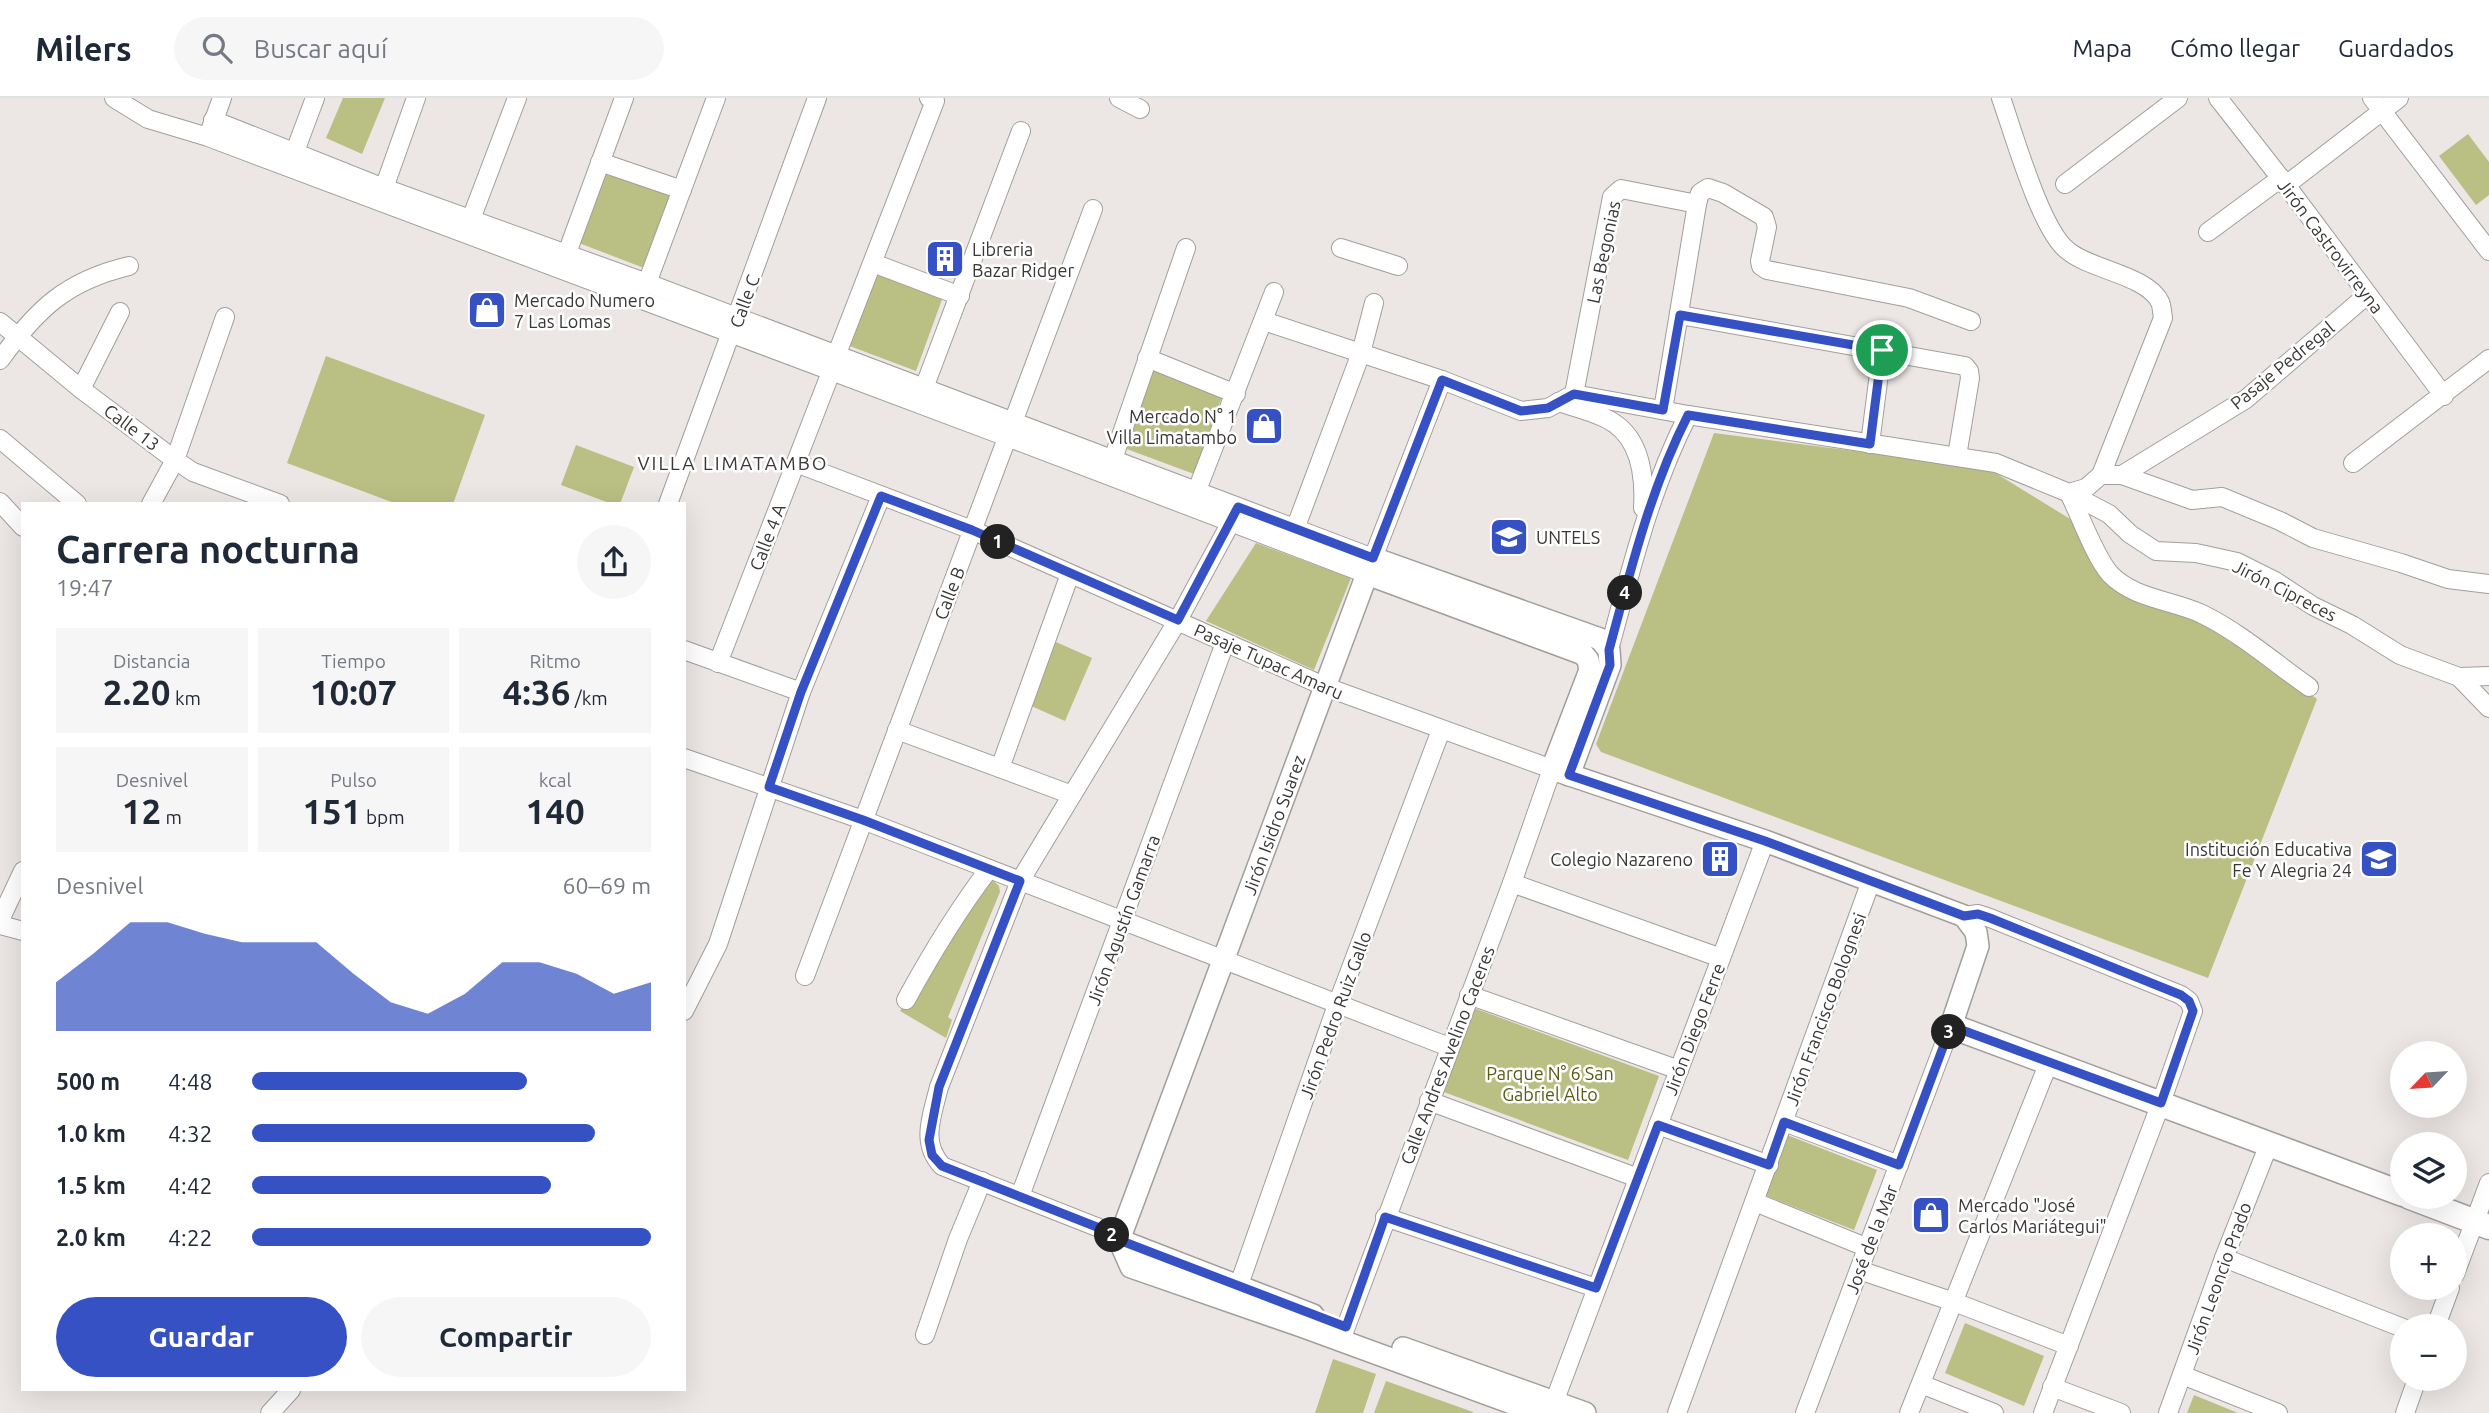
<!DOCTYPE html>
<html lang="es">
<meta charset="utf-8">
<style>
:root{--surface:#fff;--page:#f6f6f7;--text:#1f2937;--muted:#747a83;--line:#e0e1e3;--accent:#3551c3}
body{margin:0;font-family:Ubuntu,sans-serif;background:var(--page);color:var(--text);height:100vh;display:flex;flex-direction:column;font-size:26px;white-space:nowrap}
*{box-sizing:border-box;margin:0}
p{font-size:23px;color:var(--muted)}
.icon{flex:none;width:38px;height:38px;fill:none;stroke:currentColor;stroke-width:2;stroke-linecap:round;stroke-linejoin:round}
.map{position:relative;flex:1;overflow:hidden}
.panel{position:absolute;left:21px;top:404px;width:665px;height:889px;display:flex;flex-direction:column;background:var(--surface);border-radius:0px;box-shadow:0 7px 28px #0002}
.panel>*{flex:none}
.needle{width:46px;rotate:245deg}
.fabs{position:absolute;left:2390px;top:943px;display:grid;gap:14px}
.fabs a{display:grid;place-items:center;width:77px;height:77px;border-radius:50%;background:var(--surface);box-shadow:0 7px 28px #0002;font-size:35px}
.pin{position:absolute;display:grid;place-items:center;width:60px;height:60px;color:#fff;margin:-30px;border:4px solid #fff;border-radius:50%;box-shadow:0 2px 7px #0007}
.km{position:absolute;width:35px;height:35px;margin:-18px;border-radius:50%;background:#222;color:#fff;font-size:19px;line-height:35px;text-align:center}
.round{display:grid;place-items:center;flex:none;width:74px;height:74px;border-radius:37px;background:var(--page)}
.summary{display:flex;align-items:center;justify-content:space-between;height:119px;padding:0 35px}
h1{font-size:38px;font-weight:700;line-height:52px}
.figures{display:grid;grid-template-columns:repeat(3,1fr);gap:10px;height:119px;padding:7px 35px}
.figures div{display:grid;align-content:center;border-radius:0px;background:var(--page);text-align:center}
.figures b{font-size:35px;font-weight:700}
.figures small{font-size:19px;font-weight:400}
.figures p{font-size:19px}
.chart{height:196px;padding:14px 35px}
.chart p{display:flex;justify-content:space-between}
.chart svg{width:100%;height:126px;margin-top:7px;fill:var(--accent);opacity:.7}
.action{display:flex;gap:14px;margin-top:auto;padding:14px 35px}
.action a{flex:1;height:80px;border-radius:42px;background:var(--accent);color:#fff;font-size:28px;font-weight:700;line-height:80px;text-align:center}
.action a+a{background:var(--page);color:var(--text)}
ul{padding:0 35px;list-style:none;font-size:23px}
li{display:grid;grid-template-columns:112px 84px 1fr;align-items:center;height:52px}
li i{height:18px;border-radius:9px;background:var(--accent)}
header{display:flex;align-items:center;gap:42px;box-sizing:border-box;height:98px;padding:0 35px;background:var(--surface);border-bottom:2px solid var(--line)}
header strong{font-size:33px}
nav{display:flex;gap:38px;margin-inline-start:auto;font-size:24px}
.search{width:490px;height:63px;background:var(--page);display:flex;align-items:center;gap:18px;box-sizing:border-box;padding:0 24px;border-radius:38px;color:var(--muted);font-size:26px}
.map>svg:first-child{display:block}
.green{fill:#babf83}
.lines{fill:none;stroke-linecap:round;stroke-linejoin:round}
.minor-casing{stroke:#a39e9b;stroke-width:20}
.tertiary-casing{stroke:#a39e9b;stroke-width:24}
.secondary-casing{stroke:#a39e9b;stroke-width:27}
.minor{stroke:#fff;stroke-width:18}
.tertiary{stroke:#fff;stroke-width:21}
.secondary{stroke:#fff;stroke-width:24}
.route-casing{stroke:#fff;stroke-width:14}
.route{stroke:#3551c3;stroke-width:9}
.labels{text-anchor:middle;dominant-baseline:central;stroke-width:5;stroke-linejoin:round;paint-order:stroke}
.street-label{font-size:18px;fill:#3a3837;stroke:#fff}
.poi-label{font-size:18px;fill:#3a3837;stroke:#fff;text-anchor:start}
.park-label{font-size:18px;fill:#585b16;stroke:#fff}
.neighbourhood-label{font-size:19px;letter-spacing:2px;fill:#3a3837;stroke:#fff}
</style>
<header>
<strong>Milers</strong>
<div class="search"><svg class="icon" aria-label="search" viewBox="0 0 24 24"><circle cx="10" cy="10" r="6"/><path d="M15 15l6 6"/></svg>Buscar aquí</div>
<nav><a>Mapa</a><a>Cómo llegar</a><a>Guardados</a></nav>
</header>
<div class="map">
<svg width="2489" height="1315" viewBox="0 0 2489 1315">
<rect width="100%" height="100%" fill="#ece7e4"/>
<g class="green">
<polygon points="343,0 385,0 362,56 326,40"/>
<polygon points="2468,36 2489,64 2489,97 2476,107 2439,58"/>
<polygon points="605,72 671,96 644,170 579,145"/>
<polygon points="875,170 944,196 916,273 847,247"/>
<polygon points="326,258 485,317 453,406 397,406 287,365"/>
<polygon points="1154,270 1223,296 1194,376 1124,350"/>
<polygon points="1714,335 1980,369 1992,373 2080,427 2097,466 2197,518 2263,560 2317,601 2208,880 1601,654 1596,646"/>
<polygon points="576,347 634,369 620,406 612,406 561,387"/>
<polygon points="1256,445 1351,480 1314,572 1206,523"/>
<polygon points="1056,544 1092,560 1065,623 1029,607"/>
<polygon points="991,781 999,788 1000,794 948,919 952,922 946,940 900,913 979,787"/>
<polygon points="1471,909 1659,978 1628,1062 1441,993"/>
<polygon points="1787,1037 1877,1072 1854,1132 1764,1097"/>
<polygon points="1965,1225 2044,1258 2024,1308 1945,1275"/>
<polygon points="1333,1261 1376,1276 1363,1315 1315,1315"/>
<polygon points="1386,1283 1473,1314 1473,1315 1374,1315"/>
<polygon points="2194,1297 2238,1315 2187,1315"/>
</g>
<g class="lines">
<g class="minor-casing">
<g id="minor">
<polyline points="114,0 148,21 208,39 1007,339 1367,476"/>
<polyline points="1119,0 1140,11"/>
<polyline points="2218,0 2286,87 2444,298"/>
<polyline points="2372,0 2489,153"/>
<polyline points="213,22 384,90 647,185 1373,460 1442,282"/>
<polyline points="210,33 222,0"/>
<polyline points="294,56 315,0"/>
<polyline points="600,64 682,92"/>
<polyline points="2065,86 2178,0"/>
<polyline points="2286,87 2399,0"/>
<polyline points="384,90 416,0"/>
<polyline points="471,121 517,0"/>
<polyline points="2208,134 2281,80"/>
<polyline points="1341,150 1398,168"/>
<polyline points="567,155 624,0"/>
<polyline points="873,165 960,198"/>
<polyline points="647,185 716,0"/>
<polyline points="1680,217 1965,268 1969,273 1970,280 1957,358"/>
<path d="M 1264,223 L 1442,282 L 1521,313 L 1548,310 L 1574,296 L 1688,317 L 1996,365 L 2069,395 L 2086,390 L 2101,377 L 2163,220 C 2162,215 2162,208 2160,204 C 2147,177 2090,172 2067,152 C 2040,130 2014,36 2001,0"/>
<polyline points="0,224 81,291 175,362 193,374 280,406"/>
<polyline points="836,258 935,3 929,0"/>
<polyline points="1147,260 1236,296"/>
<path d="M 0,262 C 37,211 66,183 129,168"/>
<polyline points="924,290 1021,33"/>
<polyline points="81,291 120,214"/>
<polyline points="1574,296 1612,99 1621,91 1697,106"/>
<path d="M 1558,304 C 1574,309 1590,313 1605,320 C 1640,336 1645,376 1643,410"/>
<polyline points="1663,312 1697,106 1700,95 1708,90 1723,95 1764,119 1767,129 1760,163 1761,168 1767,172 1909,200 1971,223"/>
<polyline points="0,341 77,406"/>
<polyline points="1870,346 1882,252"/>
<polyline points="1113,361 1186,150"/>
<polyline points="796,365 972,432 1326,589 1552,671 1512,785 1341,1242"/>
<polyline points="2353,365 2489,261"/>
<polyline points="2101,377 2122,377 2192,402 2222,399 2280,423 2313,440 2401,465 2448,481 2489,486"/>
<polyline points="2122,377 2246,301 2367,197"/>
<polyline points="1197,392 1274,194"/>
<polyline points="2069,395 2109,416 2130,436 2156,453 2196,455 2237,464 2275,483 2313,508 2352,527 2400,557 2459,579 2489,610"/>
<path d="M 2069,395 C 2080,417 2095,459 2110,476 C 2134,501 2172,502 2202,516 C 2239,534 2275,565 2309,589"/>
<polyline points="0,404 23,429"/>
<polyline points="151,406 175,362 225,219"/>
<polyline points="668,406 817,0"/>
<polyline points="1295,431 1361,255 1374,205"/>
<polyline points="684,552 801,594"/>
<path d="M 1609,552 C 1631,471 1650,392 1688,317"/>
<polyline points="718,565 831,274"/>
<polyline points="2459,579 2489,578"/>
<polyline points="897,632 1072,697"/>
<polyline points="684,660 863,722 1449,949"/>
<polyline points="1000,670 1070,476"/>
<polyline points="1512,785 1721,860"/>
<polyline points="1964,818 1978,816 1990,820 2181,897 2189,903 2193,913 2161,1005 2043,1315"/>
<polyline points="0,822 23,773"/>
<polyline points="0,827 23,833"/>
<polyline points="805,878 1093,111"/>
<polyline points="1469,897 1679,972"/>
<path d="M 906,902 C 931,856 957,813 989,771"/>
<polyline points="684,913 718,846 801,594 881,398"/>
<polyline points="1429,1003 1638,1080"/>
<polyline points="1784,1024 1899,1067"/>
<polyline points="1658,1027 1769,1067"/>
<polyline points="1020,1098 1225,545"/>
<polyline points="1755,1104 1868,1150"/>
<polyline points="1385,1119 1596,1190"/>
<path d="M 1119,1142 L 1107,1133 L 942,1068 C 920,1044 932,1018 939,989 L 1020,783 L 1178,522 L 1236,415"/>
<polyline points="2224,1160 2403,1230"/>
<polyline points="1859,1172 1954,1204 2069,1248"/>
<polyline points="2455,1176 2489,1085"/>
<polyline points="1234,1201 1337,907 1441,632"/>
<polyline points="2436,1228 2450,1190"/>
<polyline points="925,1237 958,1141 982,1083"/>
<polyline points="2182,1277 2278,1315"/>
<polyline points="1921,1286 1994,1315"/>
<polyline points="2052,1289 2121,1315"/>
<polyline points="270,1315 291,1292"/>
<polyline points="1550,1315 1765,743"/>
<polyline points="1677,1315 1871,783"/>
<polyline points="1805,1315 1951,928"/>
<polyline points="1909,1315 2049,964"/>
<polyline points="2168,1315 2224,1160 2269,1046"/>
<polyline points="2405,1315 2417,1281"/>
</g>
</g>
<g class="tertiary-casing">
<g id="tertiary">
<polyline points="1367,476 1583,556 1588,562 1590,572 1552,671 1765,743 1964,818 1976,834 1978,848 1951,928"/>
<polyline points="1119,1142 1313,1217"/>
<polyline points="1403,1250 1585,1315"/>
<path id="s1" d="M 1539,1315 L 1301,1228 L 1131,1169 L 1119,1142 L 1373,460 L 1600,541 L 1609,552 L 1610,567 L 1569,677"/>
</g>
</g>
<g class="secondary-casing">
<g id="secondary">
<polyline points="1951,928 2403,1096"/>
<polyline points="2410,1099 2489,1129"/>
</g>
</g>
<use href="#minor" class="minor"/>
<use href="#tertiary" class="tertiary"/>
<use href="#secondary" class="secondary"/>
</g>
<g class="lines">
<g class="route-casing">
<path id="route" d="M 1680,217 L 1882,252 L 1870,346 L 1688,317 C 1650,392 1631,471 1609,552 L 1610,567 L 1569,677 L 1765,743 L 1964,818 L 1978,816 L 1990,820 L 2181,897 L 2189,903 L 2193,913 L 2161,1005 L 1951,928 L 1899,1067 L 1784,1024 L 1769,1067 L 1658,1027 L 1596,1190 L 1385,1119 L 1346,1229 L 1119,1142 L 1107,1133 L 942,1068 L 932,1057 L 929,1042 L 939,989 L 1020,783 L 863,722 L 769,689 L 801,594 L 881,398 L 972,432 L 1178,522 L 1238,409 L 1373,460 L 1442,282 L 1521,313 L 1548,310 L 1574,296 L 1663,312 Z"/>
</g>
<use href="#route" class="route"/>
</g>
<defs>
<g id="building-square" transform="scale(2.0125)"><rect x="-9" y="-9" width="18" height="18" rx="4" fill="#3551c3" stroke="#fff"/><path d="M-4-6H4V6H1V3H-1V6H-4ZM-2.5-4.3h1.7v1.8h-1.7ZM.8-4.3h1.7v1.8H.8ZM-2.5-1h1.7V.8h-1.7ZM.8-1h1.7V.8H.8Z" fill="#fff"/></g>
<g id="shop-square" transform="scale(2.0125)"><rect x="-9" y="-9" width="18" height="18" rx="4" fill="#3551c3" stroke="#fff"/><path d="M-5-2.5h2.3a2.7 3.5 0 0 1 5.4 0H5L5.5 6h-11ZM-1.5-2.5h3a1.5 2.3 0 0 0-3 0Z" fill="#fff"/></g>
<g id="university-square" transform="scale(2.0125)"><rect x="-9" y="-9" width="18" height="18" rx="4" fill="#3551c3" stroke="#fff"/><path d="M0-5L7-2L0 1L-7-2ZM-4 1L0 2.5L4 1V4Q0 6-4 4Z" fill="#fff"/></g>
<g id="school-square" transform="scale(2.0125)"><rect x="-9" y="-9" width="18" height="18" rx="4" fill="#3551c3" stroke="#fff"/><path d="M0-5L7-2L0 1L-7-2ZM-4 1L0 2.5L4 1V4Q0 6-4 4Z" fill="#fff"/></g>
</defs>
<g fill-rule="evenodd">
<use href="#building-square" x="945" y="161"/>
<use href="#shop-square" x="487" y="212"/>
<use href="#shop-square" x="1264" y="328"/>
<use href="#university-square" x="1509" y="439"/>
<use href="#building-square" x="1720" y="761"/>
<use href="#school-square" x="2379" y="761"/>
<use href="#shop-square" x="1931" y="1117"/>
</g>
<g class="labels">
<g class="street-label">
<text transform="translate(2331 148) rotate(53)">Jirón Castrovirreyna</text>
<text transform="translate(1603 154) rotate(-78)">Las Begonias</text>
<text transform="translate(744 203) rotate(-70)">Calle C</text>
<text transform="translate(2282 267) rotate(-39)">Pasaje Pedregal</text>
<text transform="translate(132 329) rotate(37)">Calle 13</text>
<text transform="translate(767 439) rotate(-69)">Calle 4 A</text>
<text transform="translate(2285 492) rotate(27)">Jirón Cipreces</text>
<text transform="translate(949 495) rotate(-69)">Calle B</text>
<text transform="translate(1269 563) rotate(24)">Pasaje Tupac Amaru</text>
<text stroke="none"><textPath href="#s1" startOffset="906">Jirón Isidro Suarez</textPath></text>
<text transform="translate(1123 822) rotate(-70)">Jirón Agustín Gamarra</text>
<text transform="translate(1825 911) rotate(-70)">Jirón Francisco Bolognesi</text>
<text transform="translate(1335 917) rotate(-70)">Jirón Pedro Ruiz Gallo</text>
<text transform="translate(1694 931) rotate(-69)">Jirón Diego Ferre</text>
<text transform="translate(1447 957) rotate(-69)">Calle Andres Avelino Caceres</text>
<text transform="translate(1871 1141) rotate(-69)">José de la Mar</text>
<text transform="translate(2218 1180) rotate(-70)">Jirón Leoncio Prado</text>
</g>
<g class="poi-label">
<text x="972" y="151">Libreria<tspan x="972" dy="21">Bazar Ridger</tspan></text>
<text x="514" y="202">Mercado Numero<tspan x="514" dy="21">7 Las Lomas</tspan></text>
<text x="1237" y="318" text-anchor="end">Mercado N° 1<tspan x="1237" dy="21">Villa Limatambo</tspan></text>
<text x="1536" y="439">UNTELS</text>
<text x="2352" y="751" text-anchor="end">Institución Educativa<tspan x="2352" dy="21">Fe Y Alegria 24</tspan></text>
<text x="1693" y="761" text-anchor="end">Colegio Nazareno</text>
<text x="1958" y="1107">Mercado "José<tspan x="1958" dy="21">Carlos Mariátegui"</tspan></text>
</g>
<g class="park-label">
<text x="1550" y="975">Parque N° 6 San<tspan x="1550" dy="21">Gabriel Alto</tspan></text>
</g>
<g class="neighbourhood-label">
<text x="733" y="365">VILLA LIMATAMBO</text>
</g>
</g>
</svg>
<div class="fabs">
<a><svg class="needle" viewBox="-14 -14 28 28"><path d="M0-13l5 13h-10z" fill="#e53935"/><path d="M0 13l5-13h-10z" fill="#747a83"/></svg></a>
<a><svg class="icon" aria-label="layers" viewBox="0 0 24 24"><path d="M12 4l9 5-9 5-9-5zM3 14l9 5 9-5"/></svg></a>
<a>+</a>
<a>−</a>
</div>
<div class="pin" style="left:1882px;top:252px;background:#1e9e55"><svg class="icon" aria-label="arrive" viewBox="0 0 24 24"><path d="M6 21V4h12l-3 4 3 4H6"/></svg></div>
<b class="km" style="left:998px;top:444px">1</b>
<b class="km" style="left:1112px;top:1137px">2</b>
<b class="km" style="left:1949px;top:934px">3</b>
<b class="km" style="left:1625px;top:495px">4</b>
<section class="panel">
<div class="summary"><div><h1>Carrera nocturna</h1><p>19:47</p></div><a class="round"><svg class="icon" aria-label="share" viewBox="0 0 24 24"><path d="M12 15V3M7 8l5-5 5 5M5 13v7h14v-7"/></svg></a></div>
<div class="figures">
<div><p>Distancia</p><b>2.20<small> km</small></b></div>
<div><p>Tiempo</p><b>10:07</b></div>
<div><p>Ritmo</p><b>4:36<small> /km</small></b></div>
</div>
<div class="figures">
<div><p>Desnivel</p><b>12<small> m</small></b></div>
<div><p>Pulso</p><b>151<small> bpm</small></b></div>
<div><p>kcal</p><b>140</b></div>
</div>
<div class="chart"><p><span>Desnivel</span>60–69 m</p>
<svg viewBox="0 0 160 44" preserveAspectRatio="none"><path d="M0 44V27L10 17L20 6L30 6L40 10L50 13L60 13L70 13L80 24L90 34L100 38L110 31L120 20L130 20L140 24L150 31L160 27V44z"/></svg>
</div>
<ul>
<li><b>500 m</b>4:48<i style="width:69%"></i></li>
<li><b>1.0 km</b>4:32<i style="width:86%"></i></li>
<li><b>1.5 km</b>4:42<i style="width:75%"></i></li>
<li><b>2.0 km</b>4:22<i style="width:100%"></i></li>
</ul>
<div class="action"><a>Guardar</a><a>Compartir</a></div>
</section>
</div>
